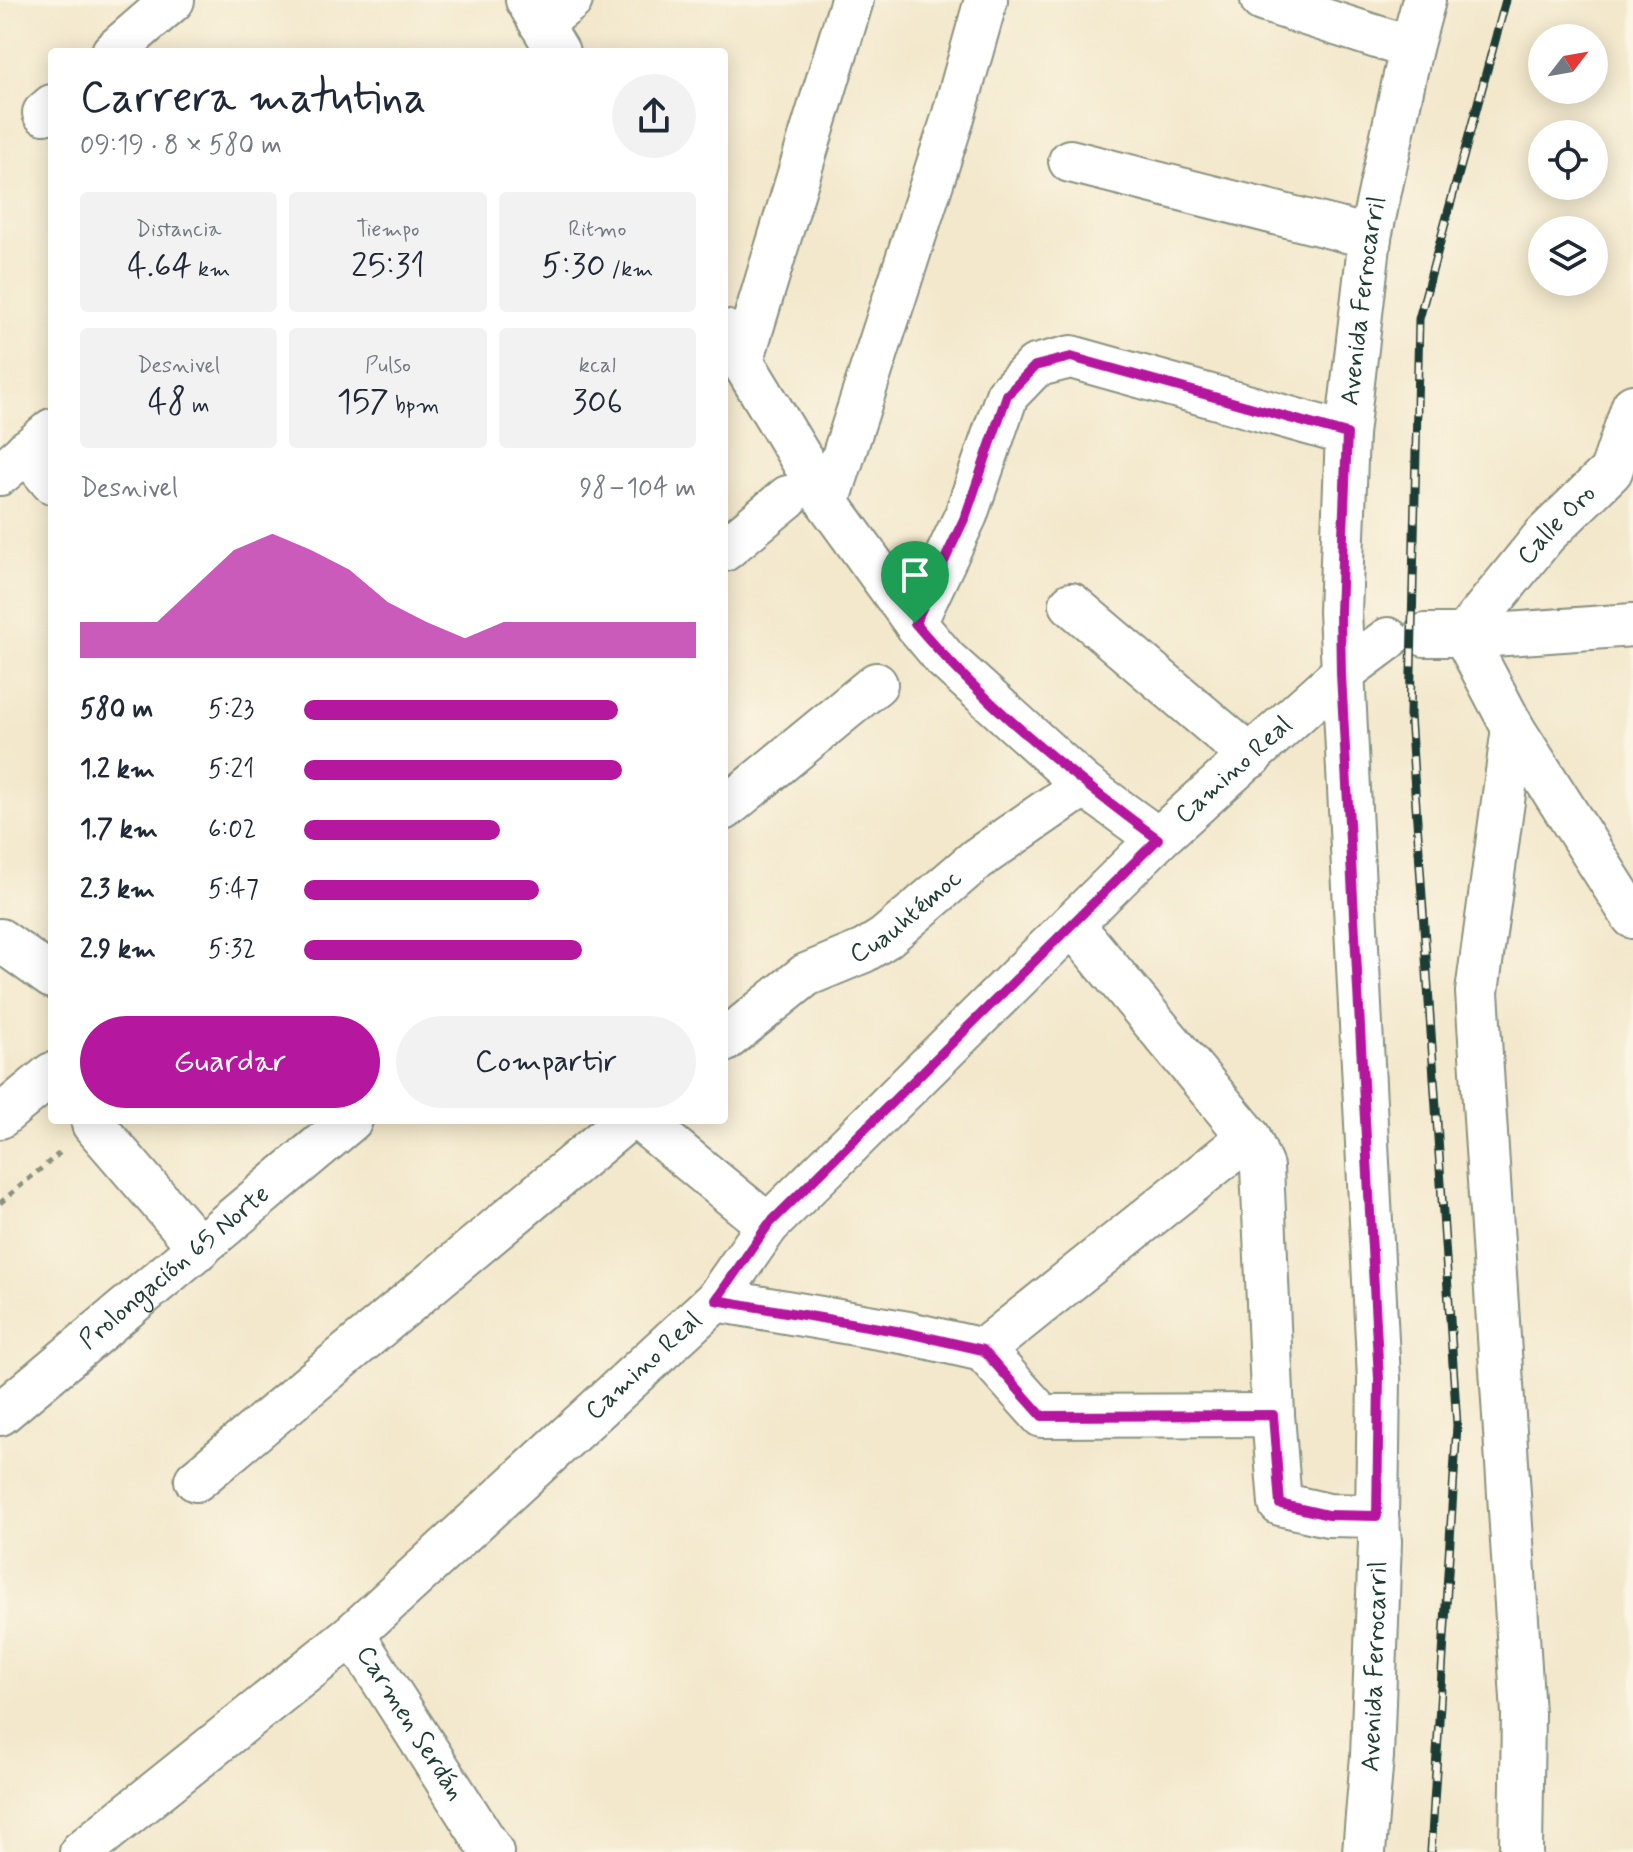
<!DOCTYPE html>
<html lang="es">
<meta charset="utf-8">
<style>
:root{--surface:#fff;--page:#f2f2f3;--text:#1f2937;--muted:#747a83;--accent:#b5179e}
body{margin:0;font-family:Mynerve,sans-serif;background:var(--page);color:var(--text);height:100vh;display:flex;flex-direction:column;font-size:30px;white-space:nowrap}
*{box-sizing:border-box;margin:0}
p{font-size:26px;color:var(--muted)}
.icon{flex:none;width:44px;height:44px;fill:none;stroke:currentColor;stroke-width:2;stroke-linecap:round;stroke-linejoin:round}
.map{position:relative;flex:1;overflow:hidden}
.sheet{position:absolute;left:48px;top:48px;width:680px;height:1076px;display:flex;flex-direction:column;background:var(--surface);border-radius:8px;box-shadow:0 4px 20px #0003}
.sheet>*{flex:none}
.needle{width:52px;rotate:59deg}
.tools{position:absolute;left:1528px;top:24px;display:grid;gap:16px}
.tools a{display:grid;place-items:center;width:80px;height:80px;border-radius:50%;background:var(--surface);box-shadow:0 4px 20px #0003;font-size:40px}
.pin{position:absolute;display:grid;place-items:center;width:68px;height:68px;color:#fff;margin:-82px -34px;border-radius:50% 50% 50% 0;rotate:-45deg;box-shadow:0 0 8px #0007}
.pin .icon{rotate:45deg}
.round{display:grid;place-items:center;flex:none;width:84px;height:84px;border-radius:42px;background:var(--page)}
.head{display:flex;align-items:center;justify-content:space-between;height:136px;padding:0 32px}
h1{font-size:44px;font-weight:600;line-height:60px}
.figures{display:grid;grid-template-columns:repeat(3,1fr);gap:12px;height:136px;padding:8px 32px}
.figures div{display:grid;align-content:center;border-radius:8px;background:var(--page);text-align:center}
.figures b{font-size:34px;font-weight:600}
.figures small{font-size:22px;font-weight:400}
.figures p{font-size:22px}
.chart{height:224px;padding:16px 32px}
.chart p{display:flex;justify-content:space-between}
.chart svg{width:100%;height:144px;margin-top:8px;fill:var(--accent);opacity:.7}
.button{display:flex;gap:16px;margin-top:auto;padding:16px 32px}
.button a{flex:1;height:92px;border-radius:48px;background:var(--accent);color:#fff;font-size:32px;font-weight:600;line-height:92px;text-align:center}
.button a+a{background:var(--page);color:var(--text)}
ul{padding:0 32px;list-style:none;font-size:26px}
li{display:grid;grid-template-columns:128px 96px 1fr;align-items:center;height:60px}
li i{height:20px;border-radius:10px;background:var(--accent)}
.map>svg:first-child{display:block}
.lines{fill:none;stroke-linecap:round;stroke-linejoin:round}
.street-casing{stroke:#899280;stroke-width:46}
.path{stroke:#899280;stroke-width:5;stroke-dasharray:6 6;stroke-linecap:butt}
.street{stroke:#fff;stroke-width:42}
.rail-casing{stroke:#1f3d34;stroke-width:9}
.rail{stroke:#fcf5e5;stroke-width:6;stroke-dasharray:18;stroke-linecap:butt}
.route-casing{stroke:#fff;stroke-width:16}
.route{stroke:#b5179e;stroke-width:10}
.labels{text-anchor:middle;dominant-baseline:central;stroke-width:7;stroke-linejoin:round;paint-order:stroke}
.street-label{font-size:26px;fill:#1f3d34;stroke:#fcf5e5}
</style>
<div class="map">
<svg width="1633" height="1852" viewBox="0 0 1633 1852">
<rect width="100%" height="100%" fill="#fcf5e5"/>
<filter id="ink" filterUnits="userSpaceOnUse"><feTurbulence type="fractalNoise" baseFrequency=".0125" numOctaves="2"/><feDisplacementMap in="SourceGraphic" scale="16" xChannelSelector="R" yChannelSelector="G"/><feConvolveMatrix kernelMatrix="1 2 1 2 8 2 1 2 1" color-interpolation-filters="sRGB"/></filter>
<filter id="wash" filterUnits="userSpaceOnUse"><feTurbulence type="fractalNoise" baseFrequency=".006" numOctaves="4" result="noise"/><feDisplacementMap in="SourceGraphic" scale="32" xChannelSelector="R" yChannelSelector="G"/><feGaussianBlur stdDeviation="1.8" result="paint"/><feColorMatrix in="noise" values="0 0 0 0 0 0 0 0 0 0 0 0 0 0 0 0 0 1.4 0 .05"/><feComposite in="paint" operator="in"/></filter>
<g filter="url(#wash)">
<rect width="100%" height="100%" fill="#f3e8cc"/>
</g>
<g filter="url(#ink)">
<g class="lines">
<g class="street-casing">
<g id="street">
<polyline points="527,0 558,52"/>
<polyline points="1262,0 1411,48"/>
<polyline points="541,24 571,0"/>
<polyline points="113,52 173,0"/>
<polyline points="44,113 52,106"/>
<polyline points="1070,161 1370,237"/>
<polyline points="724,331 828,503 915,623 945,659 1084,785 1158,839"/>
<polyline points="742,361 852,0"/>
<polyline points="26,451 52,482"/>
<polyline points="0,474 52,430"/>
<polyline points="828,503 952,121 986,0"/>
<polyline points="724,550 788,497"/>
<polyline points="1071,604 1251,757"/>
<polyline points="915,623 966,515 1007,395 1035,366 1071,357 1347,434"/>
<polyline points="1425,635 1493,635 1633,625"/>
<polyline points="1464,635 1513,728 1633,917"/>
<path id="s1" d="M 1464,635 L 1545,535 L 1611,471 L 1633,406"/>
<polyline points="1513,728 1477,992 1523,1714 1521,1852"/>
<polyline points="724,809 876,684"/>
<polyline points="1072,924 1249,1137 1262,1167 1273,1415"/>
<polyline points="0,940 52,977"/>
<path id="s2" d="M 724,1041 L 806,975 L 864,951 L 885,938 L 977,859 L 1084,785"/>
<polyline points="0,1117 52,1074"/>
<polyline points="640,1120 768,1225"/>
<polyline points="93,1124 200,1248"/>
<polyline points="716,1300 908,1333 983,1350 1042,1416 1273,1415 1280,1504 1328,1515 1377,1516"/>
<polyline points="983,1350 1249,1137"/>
<path id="s3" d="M 0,1414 L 351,1120"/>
<polyline points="196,1480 627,1120"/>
<path id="s4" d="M 353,1634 L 492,1852"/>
<path id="s5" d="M 81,1852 L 353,1634 L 716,1300 L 768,1225 L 1072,924 L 1158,839 L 1341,674 L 1388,639"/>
<path id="s6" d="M 1364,1852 L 1372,1756 L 1380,1541 L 1377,1516 L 1379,1379 L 1340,612 L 1347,434 L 1370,237 L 1411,48 L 1424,0"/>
</g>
</g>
<polyline class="path" points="0,1203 62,1151"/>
<use href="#street" class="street"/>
<g class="rail-casing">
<polyline id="rail" points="1431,1852 1457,1425 1410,715 1419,319 1506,0"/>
</g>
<use href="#rail" class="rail"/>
</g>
</g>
<g class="lines" filter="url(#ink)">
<g class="route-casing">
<path id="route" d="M 1071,357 L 1347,434 L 1340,612 L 1341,674 L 1379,1379 L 1377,1516 L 1328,1515 L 1280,1504 L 1273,1415 L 1042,1416 L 983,1350 L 908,1333 L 716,1300 L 768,1225 L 1158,839 C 1073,777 983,704 915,623 L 966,515 L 1007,395 L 1035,366 Z"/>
</g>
<use href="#route" class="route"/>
</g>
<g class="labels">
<g class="street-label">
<text stroke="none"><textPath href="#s6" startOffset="1554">Avenida Ferrocarril</textPath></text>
<text stroke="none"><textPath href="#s1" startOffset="144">Calle Oro</textPath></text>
<text stroke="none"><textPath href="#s5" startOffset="1584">Camino Real</textPath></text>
<text stroke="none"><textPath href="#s2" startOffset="222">Cuauhtémoc</textPath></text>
<text stroke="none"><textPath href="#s3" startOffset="228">Prolongación 65 Norte</textPath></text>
<text stroke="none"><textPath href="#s5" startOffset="744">Camino Real</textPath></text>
<text stroke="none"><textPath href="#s6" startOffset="186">Avenida Ferrocarril</textPath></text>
<text stroke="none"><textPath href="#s4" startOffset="106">Carmen Serdán</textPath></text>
</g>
</g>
</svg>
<div class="tools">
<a><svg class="needle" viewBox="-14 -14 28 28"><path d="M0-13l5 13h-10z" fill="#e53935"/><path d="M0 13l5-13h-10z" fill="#747a83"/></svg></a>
<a><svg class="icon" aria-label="locate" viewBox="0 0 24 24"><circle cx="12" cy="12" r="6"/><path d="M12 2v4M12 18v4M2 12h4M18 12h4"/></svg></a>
<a><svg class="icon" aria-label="layers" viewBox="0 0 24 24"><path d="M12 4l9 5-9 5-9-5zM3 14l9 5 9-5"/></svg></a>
</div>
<div class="pin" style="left:915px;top:623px;background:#1e9e55"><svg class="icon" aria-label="arrive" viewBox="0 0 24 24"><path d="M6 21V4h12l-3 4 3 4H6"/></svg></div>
<section class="sheet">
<div class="head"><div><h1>Carrera matutina</h1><p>09:19 · 8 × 580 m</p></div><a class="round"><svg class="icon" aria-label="share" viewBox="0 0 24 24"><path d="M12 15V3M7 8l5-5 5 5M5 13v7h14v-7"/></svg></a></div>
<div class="figures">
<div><p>Distancia</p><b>4.64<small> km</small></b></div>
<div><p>Tiempo</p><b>25:31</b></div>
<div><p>Ritmo</p><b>5:30<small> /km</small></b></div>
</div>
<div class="figures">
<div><p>Desnivel</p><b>48<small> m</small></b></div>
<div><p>Pulso</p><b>157<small> bpm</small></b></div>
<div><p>kcal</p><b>306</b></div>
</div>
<div class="chart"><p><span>Desnivel</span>98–104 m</p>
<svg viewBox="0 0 160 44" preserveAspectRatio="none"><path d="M0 44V33L10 33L20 33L30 22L40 11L50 6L60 11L70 17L80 27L90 33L100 38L110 33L120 33L130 33L140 33L150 33L160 33V44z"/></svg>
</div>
<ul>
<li><b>580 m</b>5:23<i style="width:80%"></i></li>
<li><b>1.2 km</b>5:21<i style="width:81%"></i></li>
<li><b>1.7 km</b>6:02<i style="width:50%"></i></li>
<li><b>2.3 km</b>5:47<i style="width:60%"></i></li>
<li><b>2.9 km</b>5:32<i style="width:71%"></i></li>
</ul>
<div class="button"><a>Guardar</a><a>Compartir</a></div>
</section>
</div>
